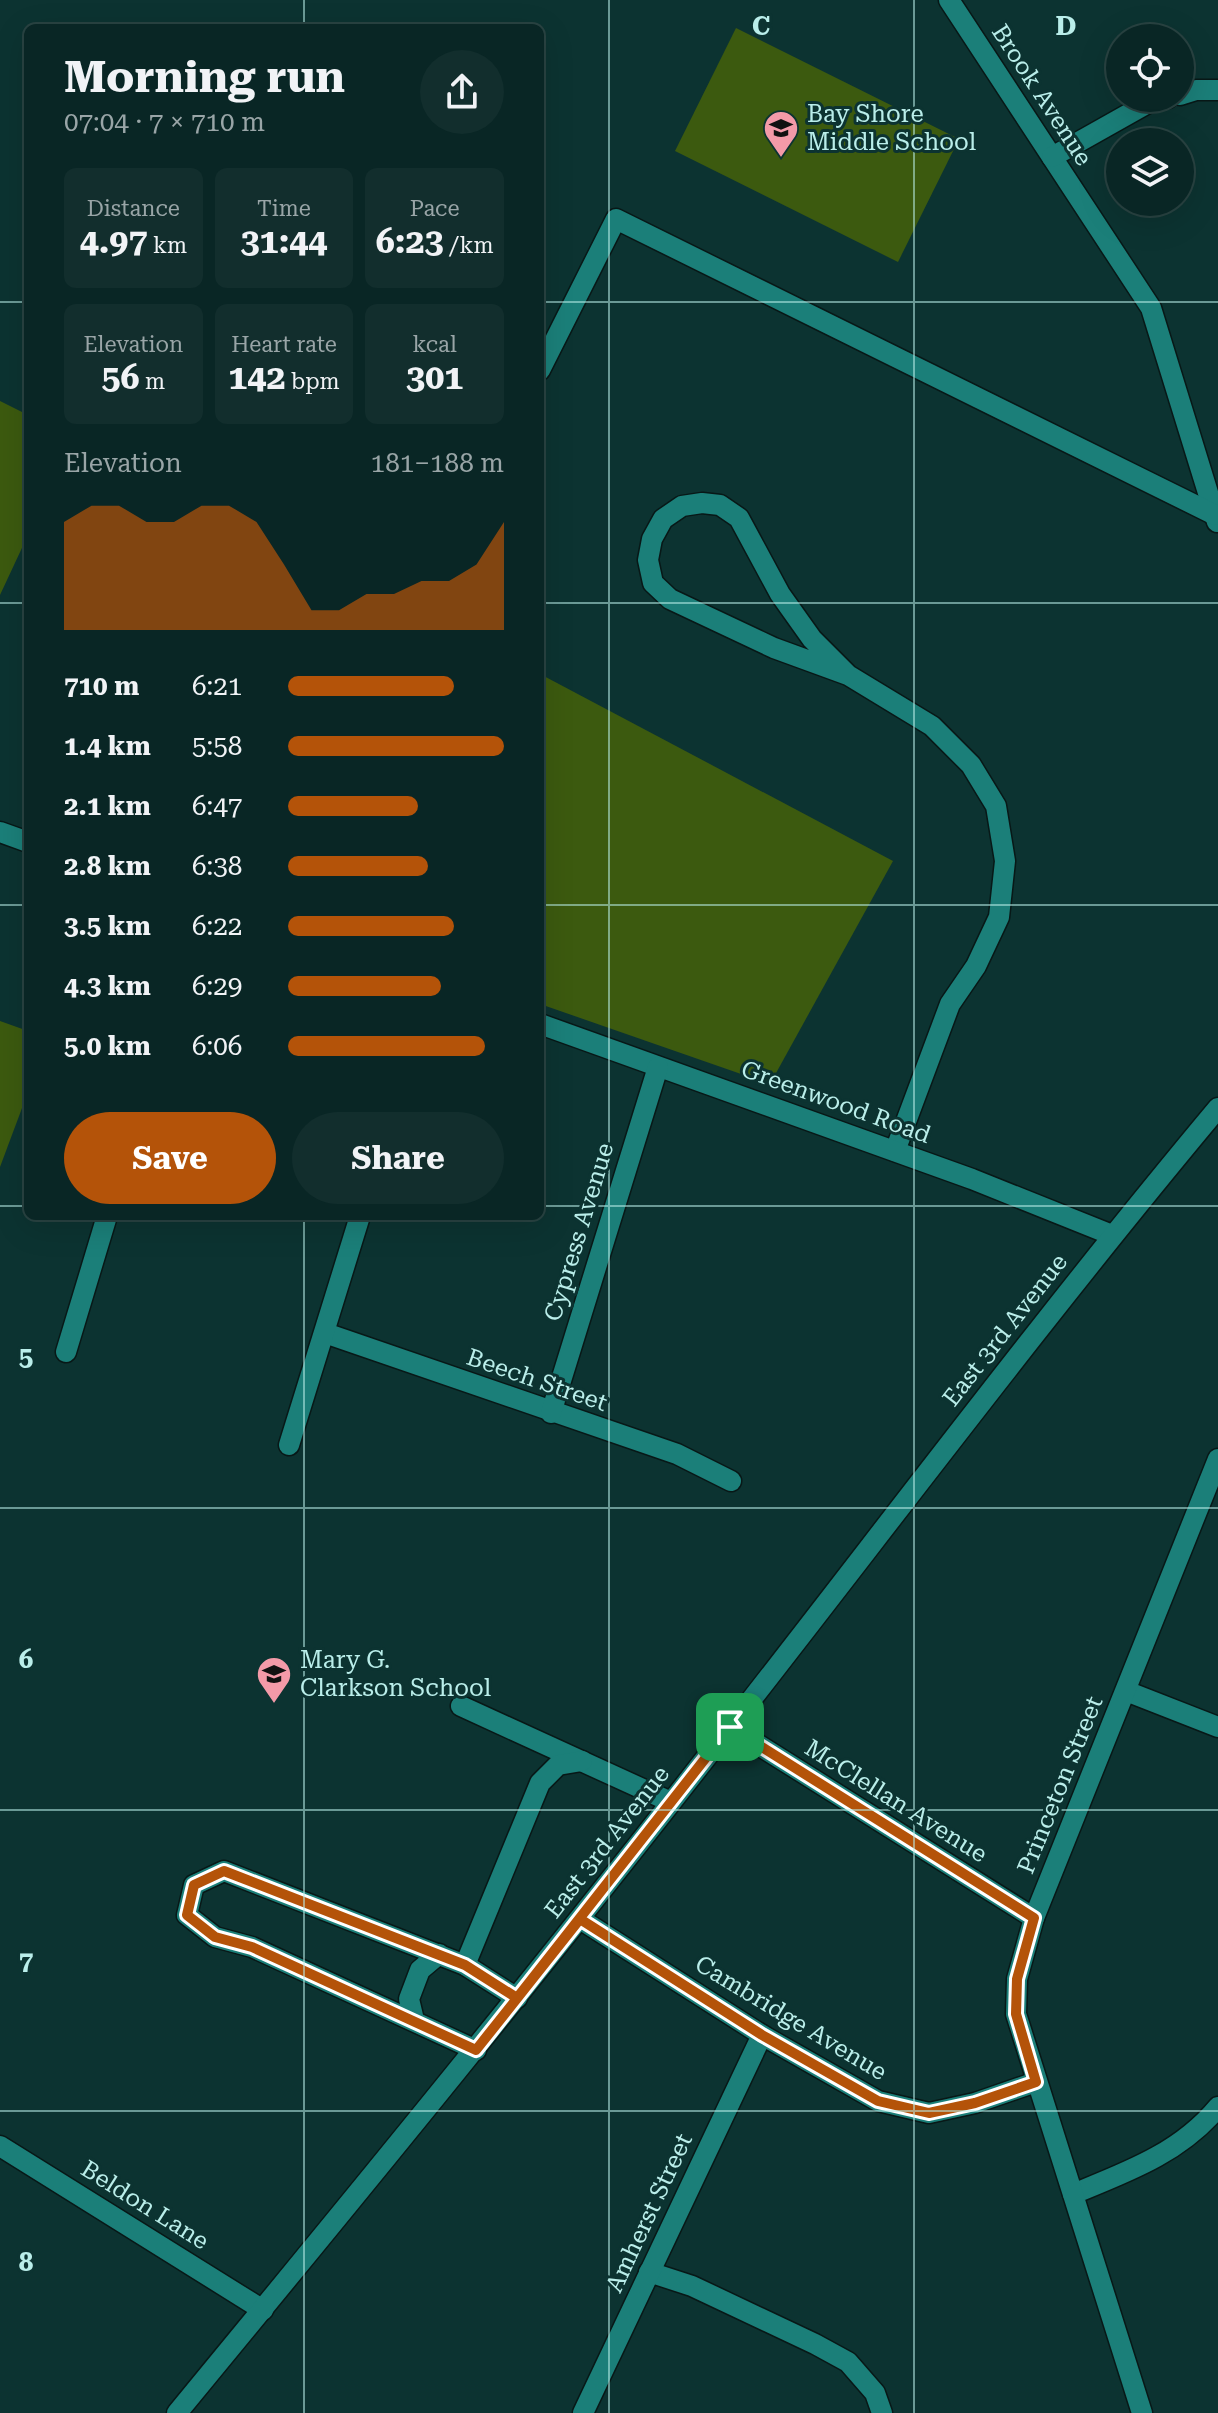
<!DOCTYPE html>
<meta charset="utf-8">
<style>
:root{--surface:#092625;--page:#122e2d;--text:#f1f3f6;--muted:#99a5a7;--line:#294342;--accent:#b45309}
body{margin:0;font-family:"Roboto Serif",serif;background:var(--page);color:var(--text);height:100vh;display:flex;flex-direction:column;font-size:30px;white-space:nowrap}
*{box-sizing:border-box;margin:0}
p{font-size:26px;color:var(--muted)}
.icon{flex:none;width:44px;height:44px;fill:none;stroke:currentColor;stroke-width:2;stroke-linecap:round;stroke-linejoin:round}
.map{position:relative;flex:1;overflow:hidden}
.side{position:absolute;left:24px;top:24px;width:520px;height:1196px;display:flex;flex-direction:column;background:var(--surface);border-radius:12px;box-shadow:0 8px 32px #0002,0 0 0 2px var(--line)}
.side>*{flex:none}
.controls{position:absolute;left:1106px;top:24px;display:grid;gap:16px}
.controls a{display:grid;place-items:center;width:88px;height:88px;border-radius:50%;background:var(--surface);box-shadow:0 8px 32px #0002,0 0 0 2px var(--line);font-size:40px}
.pin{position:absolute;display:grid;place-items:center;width:68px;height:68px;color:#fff;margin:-34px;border-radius:16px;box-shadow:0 4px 12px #0006}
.round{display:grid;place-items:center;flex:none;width:84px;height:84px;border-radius:42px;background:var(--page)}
.summary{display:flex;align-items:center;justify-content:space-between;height:136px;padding:0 40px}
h1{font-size:44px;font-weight:700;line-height:60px}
.stats{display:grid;grid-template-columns:repeat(3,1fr);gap:12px;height:136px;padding:8px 40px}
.stats div{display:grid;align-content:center;border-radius:12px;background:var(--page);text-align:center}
.stats b{font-size:34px;font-weight:700}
.stats small{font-size:22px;font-weight:400}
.stats p{font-size:22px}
.chart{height:224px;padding:16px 40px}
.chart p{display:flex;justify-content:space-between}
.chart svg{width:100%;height:144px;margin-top:8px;fill:var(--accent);opacity:.7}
.cta{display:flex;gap:16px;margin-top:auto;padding:16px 40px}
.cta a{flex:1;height:92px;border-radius:48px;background:var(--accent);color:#fff;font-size:32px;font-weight:700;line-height:92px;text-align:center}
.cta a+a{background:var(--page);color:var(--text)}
ul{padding:0 40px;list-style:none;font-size:26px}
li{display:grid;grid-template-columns:128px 96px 1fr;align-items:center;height:60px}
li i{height:20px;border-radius:10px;background:var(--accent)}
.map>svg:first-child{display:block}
.green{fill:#3c5a0f}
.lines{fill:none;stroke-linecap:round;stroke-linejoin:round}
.minor-casing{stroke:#081817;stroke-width:23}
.minor{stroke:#1b7f79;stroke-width:20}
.route-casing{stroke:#fff;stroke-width:16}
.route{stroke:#b45309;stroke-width:10}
.grid{fill:none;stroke:#baeeea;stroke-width:2;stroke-opacity:0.55}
.labels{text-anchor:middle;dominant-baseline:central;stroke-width:6;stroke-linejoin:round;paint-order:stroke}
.street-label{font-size:24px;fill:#baeeea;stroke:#0c3331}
.poi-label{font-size:24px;fill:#baeeea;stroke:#0c3331;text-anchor:start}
.grid-label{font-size:26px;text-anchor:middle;font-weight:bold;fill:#baeeea;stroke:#0c3331;stroke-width:6;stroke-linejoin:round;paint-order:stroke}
</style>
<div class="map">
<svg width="1218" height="2413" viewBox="0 0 1218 2413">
<rect width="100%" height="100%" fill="#0c3331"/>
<g class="green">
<polygon points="736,28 959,139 898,262 675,151"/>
<polygon points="0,401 28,415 28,535 0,595"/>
<polygon points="540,674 893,861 770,1084 540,1004"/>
<polygon points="0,1021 28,1031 28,1092 0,1167"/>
</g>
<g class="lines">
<g class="minor-casing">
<g id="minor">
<polyline points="949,0 1151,308 1217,522"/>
<polyline points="1180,95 1196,90 1218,90"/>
<polyline points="1052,157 1148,103 1168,98"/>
<polyline points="540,370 616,219 1215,515"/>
<polyline points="848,675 812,639 780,594 739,518 720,505 702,503 682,506 663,519 652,539 648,560 653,583 670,599 774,648 848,675 932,726 971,765 996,806 1005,861 999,917 976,966 950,1004 895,1151"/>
<polyline points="0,832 28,842"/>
<polyline points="540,1024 972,1179 1112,1235"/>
<polyline points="325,1333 677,1454 731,1481"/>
<polyline points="66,1352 107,1216"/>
<polyline points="551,1413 658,1067"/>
<polyline points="289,1445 360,1216"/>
<polyline points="1126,1691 1218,1727"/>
<polyline points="461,1706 671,1802"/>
<polyline points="730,1727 1034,1918"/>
<polyline points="580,1919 762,2035 878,2101 929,2113 975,2103 1036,2082"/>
<polyline points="465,1965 540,1783 558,1765 582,1761"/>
<polyline points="414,2020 409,1999 420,1970 439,1954"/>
<polyline points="476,2050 252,1947 215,1937 187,1915 194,1885 224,1871 465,1965 517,1998"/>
<polyline points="0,2146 263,2310"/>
<path d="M 1073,2194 C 1127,2172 1180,2153 1218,2107"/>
<polyline points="649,2272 692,2286 815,2344 848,2362 875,2393 882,2413"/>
<path d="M 177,2413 C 364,2186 550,1959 730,1727 C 892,1520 1049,1310 1218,1108"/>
<polyline points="583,2413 762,2035"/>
<polyline points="1142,2413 1016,2014 1017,1979 1034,1918 1218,1459"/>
</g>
</g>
<use href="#minor" class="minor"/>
</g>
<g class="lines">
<g class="route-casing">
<polyline id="route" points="730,1727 517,1998 465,1965 224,1871 194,1885 187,1915 215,1937 252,1947 476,2050 580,1919 762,2035 878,2101 929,2113 975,2103 1036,2082 1016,2014 1017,1979 1034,1918 730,1727"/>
</g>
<use href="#route" class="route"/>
</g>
<path class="grid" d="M 304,0 L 304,28M 609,0 L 609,2413M 914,0 L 914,2413M 0,302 L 28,302M 540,302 L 1218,302M 0,603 L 28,603M 540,603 L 1218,603M 0,905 L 28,905M 540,905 L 1218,905M 0,1206 L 28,1206M 540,1206 L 1218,1206M 304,1216 L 304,2413M 0,1508 L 1218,1508M 0,1810 L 1218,1810M 0,2111 L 1218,2111"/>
<defs>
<g id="school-pin" transform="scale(1.8)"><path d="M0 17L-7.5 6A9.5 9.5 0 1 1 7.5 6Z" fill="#f39aa8" stroke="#0c3331"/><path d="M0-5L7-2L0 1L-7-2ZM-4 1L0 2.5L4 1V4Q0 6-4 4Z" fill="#111"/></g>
</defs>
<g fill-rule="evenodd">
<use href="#school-pin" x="781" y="128"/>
<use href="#school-pin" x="274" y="1674"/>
</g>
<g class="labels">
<g class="street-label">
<text transform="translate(1042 95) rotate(57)">Brook Avenue</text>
<text transform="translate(836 1102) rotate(20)">Greenwood Road</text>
<text transform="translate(579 1232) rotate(-73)">Cypress Avenue</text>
<text transform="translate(1005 1330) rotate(-52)">East 3rd Avenue</text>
<text transform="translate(537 1380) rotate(19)">Beech Street</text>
<text transform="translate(1060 1785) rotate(-68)">Princeton Street</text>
<text transform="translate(896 1801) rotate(32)">McClellan Avenue</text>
<text transform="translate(607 1842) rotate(-52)">East 3rd Avenue</text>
<text transform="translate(791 2018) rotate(31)">Cambridge Avenue</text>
<text transform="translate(145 2205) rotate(32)">Beldon Lane</text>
<text transform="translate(649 2213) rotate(-65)">Amherst Street</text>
</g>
<g class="poi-label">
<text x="807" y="114">Bay Shore<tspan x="807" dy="28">Middle School</tspan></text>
<text x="300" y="1660">Mary G.<tspan x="300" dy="28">Clarkson School</tspan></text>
</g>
</g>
<g class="grid-label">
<text x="761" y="35">C</text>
<text x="1066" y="35">D</text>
<text x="26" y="1366">5</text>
<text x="26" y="1668">6</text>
<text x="26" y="1970">7</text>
<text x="26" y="2271">8</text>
</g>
</svg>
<div class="controls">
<a><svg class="icon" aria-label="locate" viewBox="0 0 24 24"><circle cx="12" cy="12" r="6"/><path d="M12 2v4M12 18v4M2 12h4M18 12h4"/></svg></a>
<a><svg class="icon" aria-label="layers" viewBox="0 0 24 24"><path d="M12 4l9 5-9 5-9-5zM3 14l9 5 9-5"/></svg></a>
</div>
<div class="pin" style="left:730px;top:1727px;background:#1e9e55"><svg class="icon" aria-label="arrive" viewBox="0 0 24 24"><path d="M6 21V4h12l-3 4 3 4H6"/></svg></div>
<section class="side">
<div class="summary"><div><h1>Morning run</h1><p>07:04 · 7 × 710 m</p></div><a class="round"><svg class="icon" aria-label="share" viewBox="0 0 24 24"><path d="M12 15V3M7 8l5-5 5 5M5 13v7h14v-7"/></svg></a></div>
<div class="stats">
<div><p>Distance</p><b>4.97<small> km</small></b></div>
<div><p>Time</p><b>31:44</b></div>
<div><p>Pace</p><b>6:23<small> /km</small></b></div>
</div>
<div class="stats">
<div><p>Elevation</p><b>56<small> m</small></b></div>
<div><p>Heart rate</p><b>142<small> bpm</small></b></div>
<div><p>kcal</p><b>301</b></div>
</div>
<div class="chart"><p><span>Elevation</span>181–188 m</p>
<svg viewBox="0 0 160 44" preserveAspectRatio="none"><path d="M0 44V11L10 6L20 6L30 11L40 11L50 6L60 6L70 11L80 24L90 38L100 38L110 33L120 33L130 29L140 29L150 24L160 11V44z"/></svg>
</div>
<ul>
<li><b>710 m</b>6:21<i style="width:77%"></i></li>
<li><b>1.4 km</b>5:58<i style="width:100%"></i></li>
<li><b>2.1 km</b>6:47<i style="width:60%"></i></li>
<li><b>2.8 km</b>6:38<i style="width:65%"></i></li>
<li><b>3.5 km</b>6:22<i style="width:77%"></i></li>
<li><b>4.3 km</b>6:29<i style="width:71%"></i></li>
<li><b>5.0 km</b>6:06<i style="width:91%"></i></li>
</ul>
<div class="cta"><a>Save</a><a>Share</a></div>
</section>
</div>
